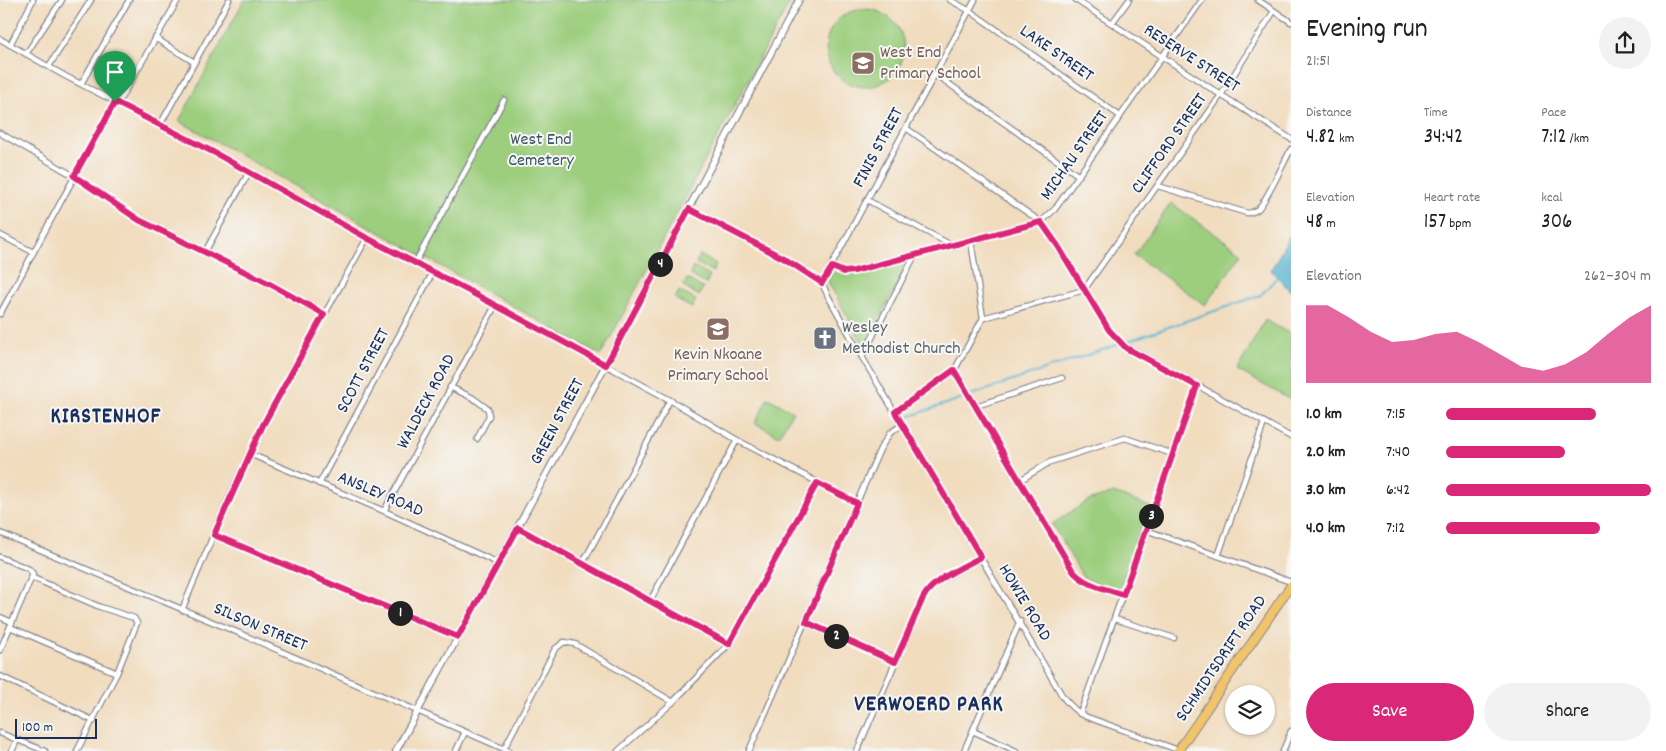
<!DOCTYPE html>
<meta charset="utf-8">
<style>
:root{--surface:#fff;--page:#f2f2f2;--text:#202124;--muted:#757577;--accent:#db2777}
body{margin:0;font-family:Dekko,sans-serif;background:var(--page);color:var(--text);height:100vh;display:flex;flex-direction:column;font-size:19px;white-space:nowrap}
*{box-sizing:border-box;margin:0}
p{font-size:16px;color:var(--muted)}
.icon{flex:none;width:28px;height:28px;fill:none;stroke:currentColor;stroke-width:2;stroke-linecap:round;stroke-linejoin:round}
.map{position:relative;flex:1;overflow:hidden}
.panel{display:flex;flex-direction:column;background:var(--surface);width:375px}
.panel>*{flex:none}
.fabs{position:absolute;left:1225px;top:685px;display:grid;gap:10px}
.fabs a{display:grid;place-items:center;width:50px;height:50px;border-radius:50%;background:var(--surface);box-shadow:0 1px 4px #0004;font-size:25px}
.scale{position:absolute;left:15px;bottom:12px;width:82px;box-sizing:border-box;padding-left:5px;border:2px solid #1b2f5e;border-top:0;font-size:14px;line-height:18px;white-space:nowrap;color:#1b2f5e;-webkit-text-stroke:4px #f6f6f2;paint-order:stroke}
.pin{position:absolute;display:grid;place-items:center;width:42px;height:42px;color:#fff;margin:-51px -21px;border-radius:50% 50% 50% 0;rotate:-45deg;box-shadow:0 0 5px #0007}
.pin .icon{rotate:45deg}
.km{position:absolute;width:25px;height:25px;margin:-12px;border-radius:50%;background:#222;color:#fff;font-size:14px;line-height:25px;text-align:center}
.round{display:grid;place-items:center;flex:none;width:52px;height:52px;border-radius:26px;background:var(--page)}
.head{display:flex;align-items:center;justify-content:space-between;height:85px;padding:0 15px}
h1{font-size:28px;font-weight:600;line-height:38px}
.stats{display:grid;grid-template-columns:repeat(3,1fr);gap:8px;height:85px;padding:5px 15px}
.stats div{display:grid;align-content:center}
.stats b{font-size:21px;font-weight:600}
.stats small{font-size:14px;font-weight:400}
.stats p{font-size:14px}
.chart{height:140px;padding:10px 15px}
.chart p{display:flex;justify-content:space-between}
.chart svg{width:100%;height:90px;margin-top:5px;fill:var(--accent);opacity:.7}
.primary-button{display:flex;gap:10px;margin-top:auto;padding:10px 15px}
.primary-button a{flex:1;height:58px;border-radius:30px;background:var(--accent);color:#fff;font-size:20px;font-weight:600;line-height:58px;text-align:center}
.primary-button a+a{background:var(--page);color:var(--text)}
ul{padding:0 15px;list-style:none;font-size:16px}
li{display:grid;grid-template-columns:80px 60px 1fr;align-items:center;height:38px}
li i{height:12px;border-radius:6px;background:var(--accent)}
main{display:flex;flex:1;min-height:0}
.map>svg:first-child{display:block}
.green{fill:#9cce7e;stroke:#5c7e6e}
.water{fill:#53b1d1;stroke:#377098}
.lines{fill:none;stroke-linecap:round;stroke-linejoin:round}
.stream{stroke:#53b1d1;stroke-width:2}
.minor-casing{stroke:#86868e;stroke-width:7}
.tertiary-casing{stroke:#86868e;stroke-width:8}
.trunk-casing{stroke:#86868e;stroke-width:10}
.minor{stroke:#fff;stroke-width:4.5}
.tertiary{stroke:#fff;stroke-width:5.5}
.trunk{stroke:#f1c36a;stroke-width:8}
.route-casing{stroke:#fff;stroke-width:10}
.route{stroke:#db2777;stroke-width:6}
.labels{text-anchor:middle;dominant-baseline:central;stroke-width:4;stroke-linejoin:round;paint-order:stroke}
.education-label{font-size:18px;fill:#785e54;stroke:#f6f6f2;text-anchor:start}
.street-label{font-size:18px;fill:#1b2f5e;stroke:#f6f6f2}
.park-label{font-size:18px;fill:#3b5766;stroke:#f6f6f2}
.worship-label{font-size:18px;fill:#5b616d;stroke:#f6f6f2;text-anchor:start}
.district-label{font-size:22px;font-weight:bold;letter-spacing:1px;fill:#1b2f5e;stroke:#f6f6f2}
</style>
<main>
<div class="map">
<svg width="1291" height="751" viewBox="0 0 1291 751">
<rect width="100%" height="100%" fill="#f6f6f2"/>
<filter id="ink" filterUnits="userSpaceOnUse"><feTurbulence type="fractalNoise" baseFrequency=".02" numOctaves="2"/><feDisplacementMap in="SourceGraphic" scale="10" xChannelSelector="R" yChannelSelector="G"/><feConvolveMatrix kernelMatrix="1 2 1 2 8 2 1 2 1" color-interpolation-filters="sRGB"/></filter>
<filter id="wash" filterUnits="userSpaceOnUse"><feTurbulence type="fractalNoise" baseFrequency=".0096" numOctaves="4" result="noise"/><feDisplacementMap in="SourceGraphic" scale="20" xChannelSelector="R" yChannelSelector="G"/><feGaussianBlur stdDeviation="1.12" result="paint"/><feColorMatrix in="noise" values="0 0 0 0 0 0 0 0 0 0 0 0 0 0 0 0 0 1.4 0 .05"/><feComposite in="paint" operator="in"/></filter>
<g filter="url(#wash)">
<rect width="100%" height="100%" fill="#f1dcbe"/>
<g class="green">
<polygon points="244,0 791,0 601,355 179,121"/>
<circle cx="865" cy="48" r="39"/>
<polygon points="1171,203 1242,253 1205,305 1134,255"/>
<polygon points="700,255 716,264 713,272 696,263"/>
<polygon points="910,259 867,343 862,342 828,282 832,272 836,270 846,274 851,274"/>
<polygon points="693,267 710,276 706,284 690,275"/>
<polygon points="687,279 703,288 699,296 683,286"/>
<polygon points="679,291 696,300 692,308 675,299"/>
<polygon points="1265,320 1291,334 1291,400 1237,370"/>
<polygon points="768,398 793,411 779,436 755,423"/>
<polygon points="1114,493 1150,507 1118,592 1083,577 1052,524 1088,501"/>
</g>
<polygon class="water" points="1289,237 1291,237 1291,292 1271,270"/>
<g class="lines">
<polyline class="stream" points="905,418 1261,295 1278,276"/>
</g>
</g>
<g filter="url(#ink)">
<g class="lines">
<g class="minor-casing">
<g id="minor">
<polyline points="950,0 970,11 1120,116"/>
<polyline points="1076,0 1221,95 1291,139"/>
<polyline points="1258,0 1291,22"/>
<polyline points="1112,23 1129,0"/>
<polyline points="155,38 194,62"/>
<polyline points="0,39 65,76 213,152 382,246 469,291 670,400 737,440 857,503"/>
<polyline points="10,45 33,0"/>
<polyline points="26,54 62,0"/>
<polyline points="49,66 91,0"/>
<polyline points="935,74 1079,176"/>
<polyline points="81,84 129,0"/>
<polyline points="118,103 178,0"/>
<polyline points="160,125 229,0"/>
<polyline points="906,128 1041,222 1058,246 1109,330 1120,343 1291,437"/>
<polyline points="0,133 74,176 139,220 268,283 324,314"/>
<path d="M 1158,186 L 1247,213 C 1251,213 1254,212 1258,209 C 1268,198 1283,164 1291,149"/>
<polyline points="867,200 953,246"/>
<path d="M 689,209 L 785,259 L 822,283 L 828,296 L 862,357 L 1063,697 C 1070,706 1077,713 1087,717 L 1178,750"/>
<polyline points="0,235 33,252"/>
<polyline points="205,252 249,172"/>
<polyline points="415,263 504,100"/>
<polyline points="832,267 844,272 854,271 1041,222 1055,209 1202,0"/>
<polyline points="822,283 975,0"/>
<polyline points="0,314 115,102"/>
<polyline points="983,318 1084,290 1221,95 1274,11"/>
<polyline points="862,357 915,255"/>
<path d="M 954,371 L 1073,571 C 1084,585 1106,589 1123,595"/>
<polyline points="450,387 473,398 488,409 489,416 477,439"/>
<polyline points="976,406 1062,378"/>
<polyline points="895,412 954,371 983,318 971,241"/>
<polyline points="250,454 384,511 498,563"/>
<polyline points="1019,481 1050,462 1125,438 1173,454"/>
<polyline points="319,484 433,272"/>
<polyline points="384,511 495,306"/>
<polyline points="518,528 650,601 729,644"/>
<polyline points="1146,530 1291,582"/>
<polyline points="0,533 239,633 509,751"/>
<polyline points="214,535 458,637"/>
<polyline points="1218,556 1264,423"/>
<polyline points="0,557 29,569 33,574 0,650"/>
<polyline points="583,563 670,400"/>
<polyline points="33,578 100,607 134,618 137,623 117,673 77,751"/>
<polyline points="650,601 737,440"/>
<polyline points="182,610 231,493 263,425 367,238"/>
<polyline points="0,617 12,622"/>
<polyline points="1115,619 1174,638"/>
<polyline points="806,623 895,662"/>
<polyline points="10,627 117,673"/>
<polyline points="0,676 94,721"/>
<polyline points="1080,714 1197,386"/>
<polyline points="973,731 1016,751"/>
<polyline points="0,733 45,751"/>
<polyline points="504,749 555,649 564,642 575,644 673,702"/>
<polyline points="12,751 17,740"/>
<polyline points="456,751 465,732"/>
<polyline points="618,751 673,702 729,644 817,483"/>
<polyline points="749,751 880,449 890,433 902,425"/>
<polyline points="857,751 925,594 936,583 981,557"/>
<polyline points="964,751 1020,621"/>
<polyline points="1283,751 1291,731"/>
</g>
</g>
<g class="tertiary-casing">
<polyline id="tertiary" points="396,751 603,370 799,0"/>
</g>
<g class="trunk-casing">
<polyline id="trunk" points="1178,751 1291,585"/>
</g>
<use href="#minor" class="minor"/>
<use href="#tertiary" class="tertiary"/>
<use href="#trunk" class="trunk"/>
</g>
</g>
<g class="lines" filter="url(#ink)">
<g class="route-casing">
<path id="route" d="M 115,102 L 213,152 L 367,238 L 469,291 L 606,365 L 689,209 L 785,259 L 822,283 L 832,267 L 844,272 L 854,271 L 1041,222 L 1058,246 L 1109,330 L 1126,348 L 1197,386 L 1123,595 C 1107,589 1084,585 1073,571 L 954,370 L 895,412 L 981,557 C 963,567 933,579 923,598 L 895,662 L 806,622 L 857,503 L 817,483 L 729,644 L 650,601 L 518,528 L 458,637 L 214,535 L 263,425 L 324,314 L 268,283 L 139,220 L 74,176 Z"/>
</g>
<use href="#route" class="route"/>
</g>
<defs>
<g id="school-square" transform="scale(1.25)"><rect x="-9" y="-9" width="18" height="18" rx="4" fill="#8d6e63" stroke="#f6f6f2"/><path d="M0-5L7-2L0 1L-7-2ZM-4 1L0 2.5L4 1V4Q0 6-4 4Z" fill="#fff"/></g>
<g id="church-square" transform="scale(1.25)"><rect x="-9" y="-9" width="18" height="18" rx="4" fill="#6b7280" stroke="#f6f6f2"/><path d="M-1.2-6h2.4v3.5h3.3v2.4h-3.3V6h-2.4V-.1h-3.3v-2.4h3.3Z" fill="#fff"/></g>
</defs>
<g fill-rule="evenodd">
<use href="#school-square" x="863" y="63"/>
<use href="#school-square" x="718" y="329"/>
<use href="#church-square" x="825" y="338"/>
</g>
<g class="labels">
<g class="education-label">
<text x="880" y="53">West End<tspan x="880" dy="21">Primary School</tspan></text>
<text x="718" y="355" text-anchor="middle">Kevin Nkoane<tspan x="718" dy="21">Primary School</tspan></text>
</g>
<g class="street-label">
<text transform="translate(1056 54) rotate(35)">LAKE STREET</text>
<text transform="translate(1191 59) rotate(33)">RESERVE STREET</text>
<text transform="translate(1170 144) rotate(-55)">CLIFFORD STREET</text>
<text transform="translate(879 148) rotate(-62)">FINIS STREET</text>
<text transform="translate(1075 156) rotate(-55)">MICHAU STREET</text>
<text transform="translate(364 371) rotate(-62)">SCOTT STREET</text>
<text transform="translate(427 402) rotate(-62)">WALDECK ROAD</text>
<text transform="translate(558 422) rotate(-62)">GREEN STREET</text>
<text transform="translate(380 495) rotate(23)">ANSLEY ROAD</text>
<text transform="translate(1024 603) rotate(59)">HOWIE ROAD</text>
<text transform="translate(260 628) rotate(23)">SILSON STREET</text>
<text transform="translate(1222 659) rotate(-56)">SCHMIDTSDRIFT ROAD</text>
</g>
<g class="park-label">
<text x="541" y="140">West End<tspan x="541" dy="21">Cemetery</tspan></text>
</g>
<g class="worship-label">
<text x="842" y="328">Wesley<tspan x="842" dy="21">Methodist Church</tspan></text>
</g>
<g class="district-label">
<text x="106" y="417">KIRSTENHOF</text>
<text x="929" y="705">VERWOERD PARK</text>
</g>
</g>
</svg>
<div class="fabs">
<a><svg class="icon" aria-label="layers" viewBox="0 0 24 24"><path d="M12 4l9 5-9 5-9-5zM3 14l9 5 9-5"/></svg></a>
</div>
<div class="scale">100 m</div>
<div class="pin" style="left:115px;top:102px;background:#1e9e55"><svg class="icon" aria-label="arrive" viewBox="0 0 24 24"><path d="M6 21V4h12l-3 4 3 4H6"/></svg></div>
<b class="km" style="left:400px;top:613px">1</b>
<b class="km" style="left:836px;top:636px">2</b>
<b class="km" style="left:1151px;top:516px">3</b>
<b class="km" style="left:660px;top:264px">4</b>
</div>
<section class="panel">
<div class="head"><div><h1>Evening run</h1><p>21:51</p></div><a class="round"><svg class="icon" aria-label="share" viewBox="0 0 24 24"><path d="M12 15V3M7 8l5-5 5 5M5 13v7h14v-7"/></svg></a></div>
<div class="stats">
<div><p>Distance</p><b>4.82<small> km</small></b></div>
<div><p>Time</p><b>34:42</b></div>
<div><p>Pace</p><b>7:12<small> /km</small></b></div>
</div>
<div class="stats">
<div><p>Elevation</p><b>48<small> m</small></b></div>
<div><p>Heart rate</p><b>157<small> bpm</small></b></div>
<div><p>kcal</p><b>306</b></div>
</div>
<div class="chart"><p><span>Elevation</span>262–304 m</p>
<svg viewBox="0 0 160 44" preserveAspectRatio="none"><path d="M0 44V6L10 6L20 12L30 19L40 24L50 23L60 20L70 19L80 24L90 30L100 36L110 38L120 35L130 29L140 20L150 12L160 6V44z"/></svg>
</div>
<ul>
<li><b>1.0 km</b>7:15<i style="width:73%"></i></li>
<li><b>2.0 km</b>7:40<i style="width:58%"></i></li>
<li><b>3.0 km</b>6:42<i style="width:100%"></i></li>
<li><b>4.0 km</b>7:12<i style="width:75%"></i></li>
</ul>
<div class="primary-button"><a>Save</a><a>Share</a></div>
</section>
</main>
